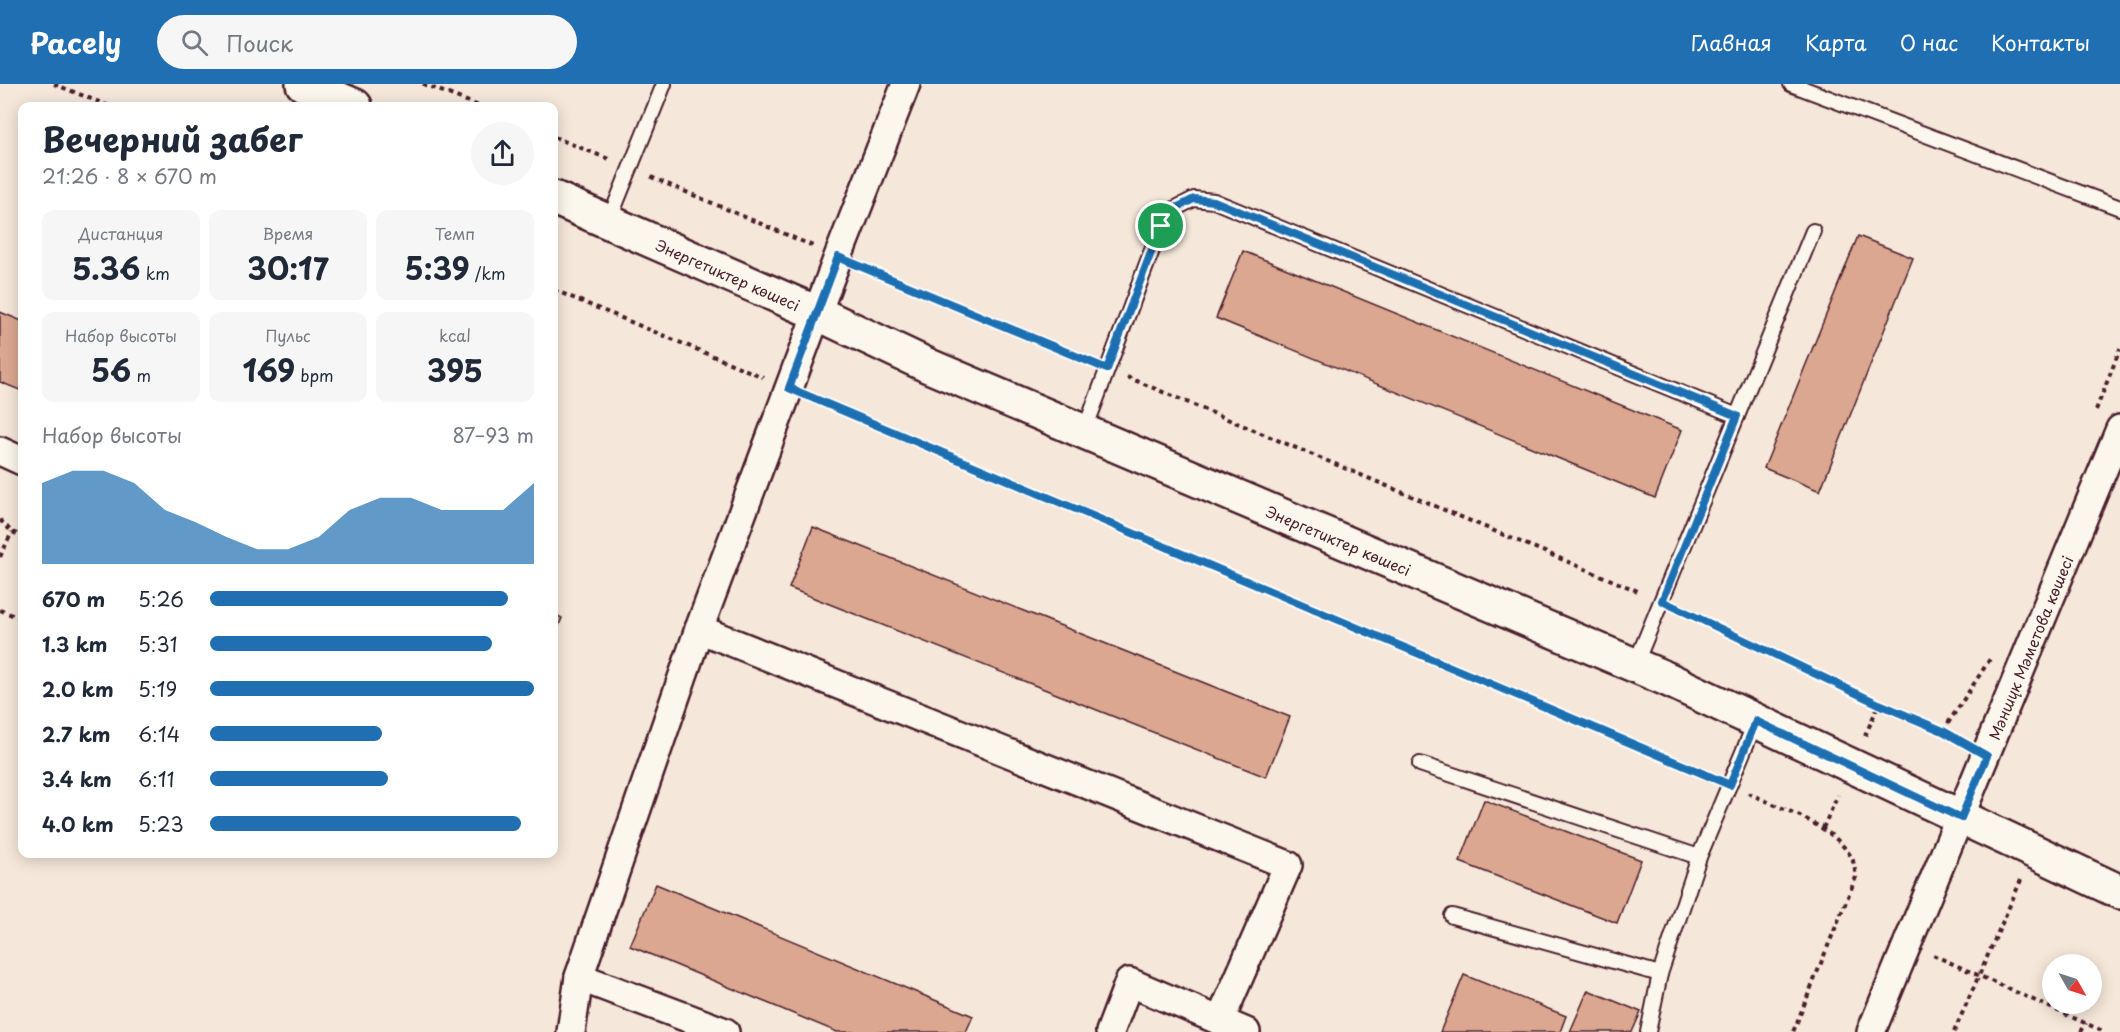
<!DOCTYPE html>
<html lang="ru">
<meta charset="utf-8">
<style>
:root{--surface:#fff;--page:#f6f6f7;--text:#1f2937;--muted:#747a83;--accent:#1f6fb2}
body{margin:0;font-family:"Playpen Sans",sans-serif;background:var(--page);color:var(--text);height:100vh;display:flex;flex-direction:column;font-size:22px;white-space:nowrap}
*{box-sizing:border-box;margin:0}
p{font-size:20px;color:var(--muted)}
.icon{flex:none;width:33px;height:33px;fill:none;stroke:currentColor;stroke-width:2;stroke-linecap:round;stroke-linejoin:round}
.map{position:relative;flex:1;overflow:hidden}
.details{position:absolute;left:18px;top:18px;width:540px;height:756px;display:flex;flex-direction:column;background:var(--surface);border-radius:12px;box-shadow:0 3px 15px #0003}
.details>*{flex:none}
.needle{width:39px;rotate:129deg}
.controls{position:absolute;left:2042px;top:870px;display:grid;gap:12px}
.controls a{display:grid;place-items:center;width:60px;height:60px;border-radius:50%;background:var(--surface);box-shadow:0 3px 15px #0003;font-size:30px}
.pin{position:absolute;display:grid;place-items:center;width:51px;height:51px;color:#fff;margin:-26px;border:3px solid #fff;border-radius:50%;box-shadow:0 2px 6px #0007}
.round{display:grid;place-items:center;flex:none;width:63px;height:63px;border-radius:32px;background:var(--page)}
.overview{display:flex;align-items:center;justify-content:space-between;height:102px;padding:0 24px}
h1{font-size:33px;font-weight:700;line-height:45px}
.metrics{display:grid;grid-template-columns:repeat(3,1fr);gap:9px;height:102px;padding:6px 24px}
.metrics div{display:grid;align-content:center;border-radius:12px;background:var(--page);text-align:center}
.metrics b{font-size:30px;font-weight:700}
.metrics small{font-size:16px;font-weight:400}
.metrics p{font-size:16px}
.chart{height:168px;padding:12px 24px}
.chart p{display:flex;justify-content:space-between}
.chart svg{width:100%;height:108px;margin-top:6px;fill:var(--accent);opacity:.7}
ul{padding:0 24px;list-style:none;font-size:20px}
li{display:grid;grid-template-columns:96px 72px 1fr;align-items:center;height:45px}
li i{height:15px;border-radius:8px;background:var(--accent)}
header{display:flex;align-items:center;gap:36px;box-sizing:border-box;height:84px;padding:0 30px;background:var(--accent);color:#fff}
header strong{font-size:28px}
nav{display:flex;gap:33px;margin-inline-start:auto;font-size:21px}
.search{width:420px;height:54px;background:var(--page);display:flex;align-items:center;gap:15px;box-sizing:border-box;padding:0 21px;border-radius:33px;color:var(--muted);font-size:22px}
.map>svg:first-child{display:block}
.building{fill:#dba790;stroke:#4a1f2b;stroke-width:1.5}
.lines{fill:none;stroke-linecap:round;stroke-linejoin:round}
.lane-casing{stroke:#4a1f2b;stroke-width:18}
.street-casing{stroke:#4a1f2b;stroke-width:32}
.secondary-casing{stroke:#4a1f2b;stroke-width:38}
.path{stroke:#4a1f2b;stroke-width:4;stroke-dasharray:4.5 4.5;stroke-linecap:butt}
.lane{stroke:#fbf7ec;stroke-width:14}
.street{stroke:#fbf7ec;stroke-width:27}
.secondary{stroke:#fbf7ec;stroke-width:33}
.route-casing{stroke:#fff;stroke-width:12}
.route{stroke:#1f6fb2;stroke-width:8}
.labels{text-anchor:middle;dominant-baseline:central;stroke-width:5;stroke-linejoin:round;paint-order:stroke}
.street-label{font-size:15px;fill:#4a1f2b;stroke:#fbf7ec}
</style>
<header>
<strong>Pacely</strong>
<div class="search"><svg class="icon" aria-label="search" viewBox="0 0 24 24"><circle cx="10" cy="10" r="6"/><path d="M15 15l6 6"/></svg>Поиск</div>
<nav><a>Главная</a><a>Карта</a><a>О нас</a><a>Контакты</a></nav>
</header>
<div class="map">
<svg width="2120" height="948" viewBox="0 0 2120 948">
<rect width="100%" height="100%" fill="#f5e7da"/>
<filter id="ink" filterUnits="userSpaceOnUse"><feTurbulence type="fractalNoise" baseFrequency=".0167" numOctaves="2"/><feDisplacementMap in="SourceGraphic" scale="12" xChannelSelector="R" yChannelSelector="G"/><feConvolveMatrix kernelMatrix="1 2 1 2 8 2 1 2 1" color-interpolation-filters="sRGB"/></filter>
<g filter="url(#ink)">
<g class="building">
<polygon points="1858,152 1913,174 1820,407 1764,384"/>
<polygon points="1243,167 1682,346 1655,414 1216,234"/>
<polygon points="0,228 22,237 22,307 0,298"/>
<polygon points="813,443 1290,633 1266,693 789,504"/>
<polygon points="554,530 562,534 554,553"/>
<polygon points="1484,716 1641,776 1617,839 1460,778"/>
<polygon points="656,800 973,932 966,948 837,948 630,862"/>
<polygon points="1464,891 1566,932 1560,948 1440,948"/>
<polygon points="1588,906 1641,928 1632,948 1570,948"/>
</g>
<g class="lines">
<g class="lane-casing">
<g id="lane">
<polyline points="1791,0 2120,124"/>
<polyline points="608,139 664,0"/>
<polyline points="1084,348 1161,142 1176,124 1194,115 1214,117 1737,332"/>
<polyline points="1635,581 1813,147"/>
<polyline points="1420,680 1699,773"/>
<polyline points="1452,832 1660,890 1699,773 1756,637"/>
<polyline points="1648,948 1660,890"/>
</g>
</g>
<g class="street-casing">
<g id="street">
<polyline points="906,0 838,173 699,545 1288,781 1220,937"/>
<polyline points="0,367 22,377"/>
<polyline points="699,545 579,893 725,948"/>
<polyline points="571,948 579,893"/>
<polyline points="1110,948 1129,898 1246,948"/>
<path id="s1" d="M 1871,948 L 2120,345"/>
</g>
</g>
<g class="secondary-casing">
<g id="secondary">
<polyline points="303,0 355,22"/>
<path id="s2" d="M 554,114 L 817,229 L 929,282 L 1667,595 L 2120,808"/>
</g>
</g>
<g class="path">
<polyline points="54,0 109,22"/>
<polyline points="423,0 479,22"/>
<polyline points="272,19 274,22"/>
<polyline points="554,53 611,76"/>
<polyline points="651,93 813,162"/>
<polyline points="864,184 1087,276"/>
<polyline points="554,206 763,293"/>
<polyline points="1127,293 1640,508"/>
<polyline points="815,314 1709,692"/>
<polyline points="2096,326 2120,265"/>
<polyline points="0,436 12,448 22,452"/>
<polyline points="0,473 12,448"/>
<polyline points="1680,525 1961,657"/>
<polyline points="0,526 22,535"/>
<polyline points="1943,647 1992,572"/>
<polyline points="1865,652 1879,620"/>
<path d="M 1748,709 C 1782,725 1832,740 1852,774 C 1854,779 1855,787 1856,793 L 1793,948"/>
<polyline points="1823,744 1838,711"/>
<polyline points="1933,871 2105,948"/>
<polyline points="1954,948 2021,796"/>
<polyline points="2081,948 2086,939"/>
</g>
<use href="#lane" class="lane"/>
<use href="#street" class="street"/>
<use href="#secondary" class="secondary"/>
</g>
</g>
<g class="lines" filter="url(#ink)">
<g class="route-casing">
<polygon id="route" points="1194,115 1214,117 1737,332 1662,517 1879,620 1943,647 1987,672 1961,734 1756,637 1730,701 789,304 838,173 1107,285 1161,142 1176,124"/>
</g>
<use href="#route" class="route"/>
</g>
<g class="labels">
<g class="street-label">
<text stroke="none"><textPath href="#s2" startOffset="190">Энергетиктер көшесі</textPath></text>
<text stroke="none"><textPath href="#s2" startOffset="856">Энергетиктер көшесі</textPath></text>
<text stroke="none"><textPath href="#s1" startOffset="416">Мәншүк Мәметова көшесі</textPath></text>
</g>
</g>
</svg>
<div class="controls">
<a><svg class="needle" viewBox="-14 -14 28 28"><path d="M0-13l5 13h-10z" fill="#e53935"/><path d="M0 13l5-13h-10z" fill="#747a83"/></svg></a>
</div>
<div class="pin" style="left:1161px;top:142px;background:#1e9e55"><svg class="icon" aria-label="arrive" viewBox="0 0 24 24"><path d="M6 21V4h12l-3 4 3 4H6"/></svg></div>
<section class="details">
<div class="overview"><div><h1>Вечерний забег</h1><p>21:26 · 8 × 670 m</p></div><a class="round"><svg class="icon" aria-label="share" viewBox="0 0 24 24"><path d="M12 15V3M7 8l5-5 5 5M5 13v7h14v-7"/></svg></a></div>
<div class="metrics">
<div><p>Дистанция</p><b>5.36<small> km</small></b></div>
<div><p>Время</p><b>30:17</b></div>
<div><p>Темп</p><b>5:39<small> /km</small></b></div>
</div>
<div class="metrics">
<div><p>Набор высоты</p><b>56<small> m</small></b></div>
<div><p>Пульс</p><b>169<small> bpm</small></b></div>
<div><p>kcal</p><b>395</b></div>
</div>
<div class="chart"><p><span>Набор высоты</span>87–93 m</p>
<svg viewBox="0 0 160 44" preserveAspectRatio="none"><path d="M0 44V11L10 6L20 6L30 11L40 22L50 27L60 33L70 38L80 38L90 33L100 22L110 17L120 17L130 22L140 22L150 22L160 11V44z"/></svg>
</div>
<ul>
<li><b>670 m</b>5:26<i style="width:92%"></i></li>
<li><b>1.3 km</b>5:31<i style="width:87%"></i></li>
<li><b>2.0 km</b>5:19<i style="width:100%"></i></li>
<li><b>2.7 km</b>6:14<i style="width:53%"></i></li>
<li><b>3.4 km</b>6:11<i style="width:55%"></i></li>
<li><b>4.0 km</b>5:23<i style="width:96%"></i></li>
</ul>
</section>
</div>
